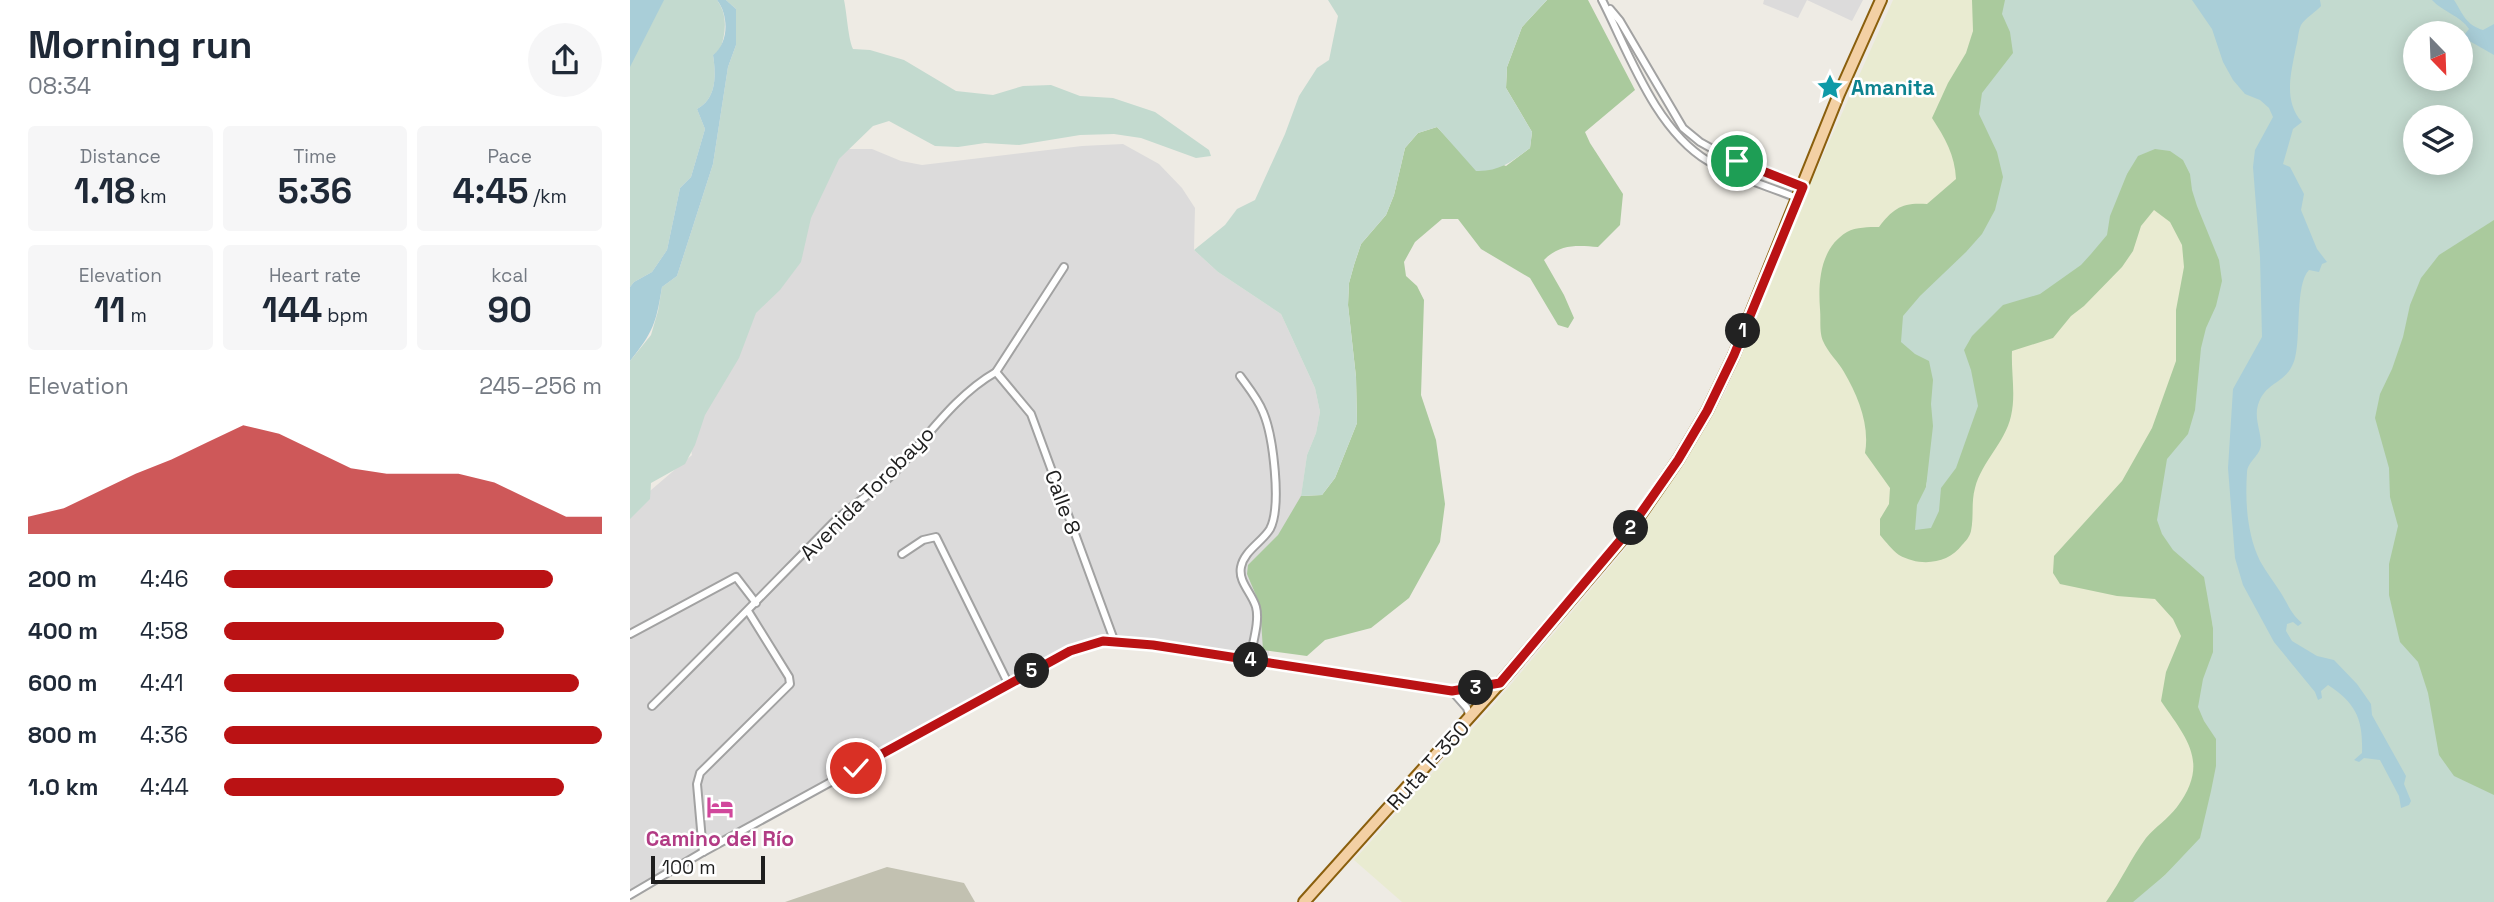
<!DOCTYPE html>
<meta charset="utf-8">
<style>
:root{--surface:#fff;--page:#f6f6f7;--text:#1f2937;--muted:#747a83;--accent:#ba1214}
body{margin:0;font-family:"Space Grotesk",sans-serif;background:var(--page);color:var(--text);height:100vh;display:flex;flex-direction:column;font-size:26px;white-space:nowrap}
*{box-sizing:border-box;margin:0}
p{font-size:23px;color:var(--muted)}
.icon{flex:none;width:38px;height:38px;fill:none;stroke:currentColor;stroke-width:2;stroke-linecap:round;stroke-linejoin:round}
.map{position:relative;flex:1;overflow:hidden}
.sheet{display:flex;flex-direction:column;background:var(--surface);width:630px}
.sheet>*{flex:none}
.needle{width:46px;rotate:157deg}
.controls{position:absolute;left:1773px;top:21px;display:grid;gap:14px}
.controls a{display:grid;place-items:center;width:70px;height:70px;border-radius:50%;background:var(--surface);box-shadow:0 4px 18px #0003;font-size:35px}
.scale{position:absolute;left:21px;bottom:18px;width:114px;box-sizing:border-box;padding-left:7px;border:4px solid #1e1e1e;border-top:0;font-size:19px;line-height:24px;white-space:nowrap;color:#1e1e1e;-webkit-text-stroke:5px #fff;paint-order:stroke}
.pin{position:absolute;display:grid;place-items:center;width:60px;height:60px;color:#fff;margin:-30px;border:4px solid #fff;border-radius:50%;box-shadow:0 2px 7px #0007}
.km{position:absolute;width:35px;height:35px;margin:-18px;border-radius:50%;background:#222;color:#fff;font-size:19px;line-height:35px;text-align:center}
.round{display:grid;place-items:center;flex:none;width:74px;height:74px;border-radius:37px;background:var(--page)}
.overview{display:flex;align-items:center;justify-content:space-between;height:119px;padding:0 28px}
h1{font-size:38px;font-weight:600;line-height:52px}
.metrics{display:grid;grid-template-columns:repeat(3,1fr);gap:10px;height:119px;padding:7px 28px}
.metrics div{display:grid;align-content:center;border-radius:7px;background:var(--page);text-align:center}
.metrics b{font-size:35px;font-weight:600}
.metrics small{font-size:19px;font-weight:400}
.metrics p{font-size:19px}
.chart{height:196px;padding:14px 28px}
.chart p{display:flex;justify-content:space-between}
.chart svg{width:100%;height:126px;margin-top:7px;fill:var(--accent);opacity:.7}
ul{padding:0 28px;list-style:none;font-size:23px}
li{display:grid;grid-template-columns:112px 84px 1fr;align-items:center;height:52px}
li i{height:18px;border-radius:9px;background:var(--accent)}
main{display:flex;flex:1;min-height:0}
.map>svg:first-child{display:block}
.residential{fill:#dcdbdb}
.construction{fill:#c2c1b1}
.farmland{fill:#e9ebd1}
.forest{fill:#aaca9d}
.wetland{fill:#c3dacf;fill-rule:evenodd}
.water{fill:#a9ced8}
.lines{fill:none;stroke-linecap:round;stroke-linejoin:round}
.minor-casing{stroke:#a2a2a2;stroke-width:10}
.primary-casing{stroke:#8a5f0d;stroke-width:14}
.minor{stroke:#fff;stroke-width:6}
.primary{stroke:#f3d0a4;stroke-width:10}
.route-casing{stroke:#fff;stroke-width:14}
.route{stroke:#ba1214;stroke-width:9}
.labels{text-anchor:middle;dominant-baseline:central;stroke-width:5;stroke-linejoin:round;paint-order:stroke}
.culture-label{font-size:21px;font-weight:bold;fill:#0d838f;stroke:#fff;text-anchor:start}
.street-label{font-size:21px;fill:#1e1e1e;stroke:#fff}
.hotel-label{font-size:21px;font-weight:bold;fill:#b23c85;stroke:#fff}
</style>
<main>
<section class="sheet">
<div class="overview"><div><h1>Morning run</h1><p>08:34</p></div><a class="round"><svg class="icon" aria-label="share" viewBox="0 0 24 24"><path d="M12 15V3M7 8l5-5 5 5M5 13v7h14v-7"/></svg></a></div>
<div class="metrics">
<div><p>Distance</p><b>1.18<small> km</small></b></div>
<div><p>Time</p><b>5:36</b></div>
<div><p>Pace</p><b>4:45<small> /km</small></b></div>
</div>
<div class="metrics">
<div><p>Elevation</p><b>11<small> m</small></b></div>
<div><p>Heart rate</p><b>144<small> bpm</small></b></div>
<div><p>kcal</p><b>90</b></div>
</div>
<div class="chart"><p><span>Elevation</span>245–256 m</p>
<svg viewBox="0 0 160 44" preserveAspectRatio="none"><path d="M0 44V38L10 35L20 29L30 23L40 18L50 12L60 6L70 9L80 15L90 21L100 23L110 23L120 23L130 26L140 32L150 38L160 38V44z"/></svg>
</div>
<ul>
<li><b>200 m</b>4:46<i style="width:87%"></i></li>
<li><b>400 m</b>4:58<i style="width:74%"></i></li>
<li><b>600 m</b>4:41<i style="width:94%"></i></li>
<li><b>800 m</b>4:36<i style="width:100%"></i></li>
<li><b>1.0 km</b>4:44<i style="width:90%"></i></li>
</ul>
</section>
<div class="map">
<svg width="1864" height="902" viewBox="0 0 1864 902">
<rect width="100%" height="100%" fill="#eeebe4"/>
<g class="residential">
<polygon points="1134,0 1233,0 1222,21 1177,0 1168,18 1133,4"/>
<polygon points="493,144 529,164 552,188 565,208 564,250 588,272 651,314 685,388 690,412 686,433 677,455 668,518 632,614 640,658 490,637 456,641 0,891 0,508 62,455 50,389 195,149 242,149 271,161 292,165 452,146"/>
</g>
<polygon class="construction" points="257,867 334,883 345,902 155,902"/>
<polygon class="farmland" points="1263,0 1346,0 1330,163 1337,512 1377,348 1523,203 1544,218 1557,244 1527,594 1556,636 1566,780 1481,902 772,902 724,860 860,709 1007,535 1096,391 1173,200"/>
<g class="forest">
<path d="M 917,0 L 958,0 L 1005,90 L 955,132 L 960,143 L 993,194 L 990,225 L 968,247 C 947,245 929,244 914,260 L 934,295 L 944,318 L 938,328 L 928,325 L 900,278 L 851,249 L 828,219 L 812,219 L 785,242 L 774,262 L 776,276 L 787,286 L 794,300 L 791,395 L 806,440 L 815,504 L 810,542 L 779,598 L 741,628 L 695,640 L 677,656 L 633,650 L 630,605 L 617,574 L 618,565 L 648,535 L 671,496 L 692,495 L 705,478 L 727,423 L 726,377 L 718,305 L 719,283 L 724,265 L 731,244 L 756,215 L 764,195 L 775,148 L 788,133 L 807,127 L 823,144 L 876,166 L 900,148 L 902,132 L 876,88 L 877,67 L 892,27 Z"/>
<path d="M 1342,0 L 1379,0 L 1387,54 L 1370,151 L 1376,178 L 1368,211 L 1302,359 L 1307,426 L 1289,526 L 1330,349 L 1371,302 L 1477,215 L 1506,154 L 1524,146 L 1541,148 L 1555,157 L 1586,242 L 1596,281 L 1577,575 L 1582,605 L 1589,767 L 1573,839 L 1507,902 L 1476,902 C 1491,881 1501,858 1516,838 C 1525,827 1538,819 1547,807 C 1580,763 1557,739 1531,701 L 1536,672 L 1551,636 L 1543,619 L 1525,599 L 1487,596 L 1430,584 L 1423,573 L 1424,556 L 1492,481 L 1522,428 L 1546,361 L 1546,310 L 1554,267 L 1552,245 L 1540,222 L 1524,210 L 1511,226 L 1503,251 L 1492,267 L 1454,306 L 1441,316 L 1423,338 L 1382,351 C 1381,372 1386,395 1381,416 C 1375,443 1352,461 1345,488 C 1341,502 1344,517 1341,531 C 1340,536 1336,541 1332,545 C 1318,564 1290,567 1269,555 C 1262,550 1256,542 1250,535 L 1250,519 L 1259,504 L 1260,488 L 1235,453 C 1240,425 1228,396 1214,372 C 1208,361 1198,353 1193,341 C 1189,332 1191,319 1190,309 C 1188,282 1190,248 1217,232 C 1226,227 1239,227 1249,227 C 1263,208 1273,202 1297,204 L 1326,179 C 1325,155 1315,138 1302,118 L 1318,83 L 1336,53 L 1343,31 Z"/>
<polygon points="1864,215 1864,799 1821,779 1805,757 1760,624 1741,418 1787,276 1806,252"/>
</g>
<g class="wetland">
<path d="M 11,0 L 87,0 C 98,15 96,33 90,50 L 83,55 C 86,74 87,99 67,109 L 75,129 L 61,177 L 50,188 L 37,250 L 22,272 L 4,282 L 0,287 L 0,20 Z"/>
<path d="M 96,0 L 214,0 C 217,14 218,38 223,49 L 240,50 L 274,60 L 326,91 L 363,95 L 393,86 L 421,85 L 450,96 L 483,98 L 525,112 L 579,150 L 581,156 L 566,158 L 511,138 L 484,134 L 450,135 L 389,145 L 355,143 L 328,147 L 305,146 L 259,121 L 243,126 L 209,159 L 181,218 L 171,262 L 150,290 L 126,313 L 109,358 L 75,415 L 65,445 L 55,464 L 21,483 L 20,499 L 0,519 L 0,361 L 21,335 L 28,311 L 32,287 L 47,276 L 83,164 L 98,67 L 106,45 L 106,9 Z"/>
<path d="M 698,0 L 917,0 L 892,27 L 877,67 L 876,88 L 902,132 L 900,148 C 883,161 869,172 846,171 L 807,127 L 788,133 L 775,148 L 764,195 L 756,215 L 731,244 L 724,265 L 719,283 L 718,305 L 726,377 L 727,423 L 705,478 L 692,495 L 671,496 L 677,455 L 686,433 L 690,412 L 685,388 L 651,314 L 588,272 L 564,250 L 595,225 L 607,209 L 625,200 L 655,134 L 669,96 L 687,68 L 699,60 L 708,16 Z"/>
<path d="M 1375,0 L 1864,0 L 1864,220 L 1809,255 L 1791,278 L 1780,305 L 1773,337 L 1762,369 L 1750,394 L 1745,418 L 1759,468 L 1760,497 L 1768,526 L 1759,564 L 1759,595 L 1770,642 L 1788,662 L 1798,693 L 1809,755 L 1824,776 L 1864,795 L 1864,902 L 1503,902 L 1535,875 L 1570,838 L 1581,791 L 1586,766 L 1586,739 L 1574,721 L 1568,707 L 1573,679 L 1583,652 L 1583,628 L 1574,577 L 1543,550 L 1532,534 L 1527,520 L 1537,459 L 1558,434 L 1565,410 L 1571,348 L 1576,328 L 1586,306 L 1592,281 L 1589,260 L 1567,206 L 1562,190 L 1560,174 L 1553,160 L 1540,151 L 1525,149 L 1508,156 L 1497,174 L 1480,216 L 1477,235 L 1461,254 L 1451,265 L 1410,294 L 1373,305 L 1342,336 L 1334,350 L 1341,370 L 1348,406 L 1326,468 L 1311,488 L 1309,511 L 1301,528 L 1285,530 L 1287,505 L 1296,487 L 1303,426 L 1301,404 L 1303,380 L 1299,361 L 1285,354 L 1271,342 L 1273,316 L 1290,296 L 1336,252 L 1352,234 L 1365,210 L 1373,177 L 1367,152 L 1349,114 L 1352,93 L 1383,53 L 1380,32 L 1372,14 ZM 1785,33 L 1830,33 L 1830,79 L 1785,79 ZM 1785,117 L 1830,117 L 1830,163 L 1785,163 Z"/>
</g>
<g class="water">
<polygon points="0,0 34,0 0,67"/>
<path d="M 87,0 L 96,0 L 106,9 L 106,45 L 98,67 L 83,164 L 47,276 L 32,287 C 26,324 23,332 0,361 L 0,287 L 4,282 L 22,272 L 37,250 L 50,188 L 61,177 L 75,129 L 67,109 C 87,99 86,74 83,55 C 99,43 99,15 87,0 Z"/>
<path d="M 1562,0 L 1690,0 L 1691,6 C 1686,12 1675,18 1671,25 C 1668,31 1668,41 1666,47 C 1661,73 1653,101 1672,122 L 1663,129 L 1653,164 L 1660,167 L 1674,194 L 1671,210 L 1687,249 L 1697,262 L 1692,264 L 1689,272 L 1679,270 C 1665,284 1671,336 1665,358 C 1658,384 1638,380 1629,402 C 1623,417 1631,430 1631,444 C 1631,455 1618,461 1617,472 C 1615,502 1617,534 1630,561 C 1636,572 1644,582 1651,593 C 1658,604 1661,614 1672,623 L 1668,626 L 1663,622 L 1657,624 L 1656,631 L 1662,641 L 1687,656 L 1704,660 L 1727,684 L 1741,704 L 1742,715 L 1776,776 L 1774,784 L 1781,801 L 1779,805 L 1771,808 L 1769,796 L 1750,760 L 1734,758 L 1729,762 L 1724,760 L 1732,753 C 1733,720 1727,704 1698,685 L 1691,691 L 1692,698 L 1688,700 L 1685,692 L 1644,642 L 1613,585 L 1605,558 L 1598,468 L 1603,389 L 1632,337 L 1630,257 L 1623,167 L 1625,150 L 1643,117 L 1639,108 L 1630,100 L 1615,94 L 1603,80 L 1593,62 L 1582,29 Z"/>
<path d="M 1802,0 L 1824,0 C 1833,14 1836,25 1853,30 L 1864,24 L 1864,55 L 1836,39 L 1835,34 L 1839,29 C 1831,16 1813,12 1802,0 Z"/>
</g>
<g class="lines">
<g class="minor-casing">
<g id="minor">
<path d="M 972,0 C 999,53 1025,129 1078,161 C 1105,177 1138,186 1167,198"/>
<polyline points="980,9 990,21 1053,128 1070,142 1097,157 1173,187"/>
<polyline points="366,372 401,414 484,640"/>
<path d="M 610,376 C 618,387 628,399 633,412 C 643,435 652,506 640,529 C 632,542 614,551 611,567 C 608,582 622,593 626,607 C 630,622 622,644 620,660"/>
<polyline points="272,554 293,540 306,537 378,683"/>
<polyline points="0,634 106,577 126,603"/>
<polyline points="822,691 837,708 840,718"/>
<path d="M 22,706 C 83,646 142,585 202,524 C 221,505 245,492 264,473 C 297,438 324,396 366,372 L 434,267"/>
<polyline points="73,852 67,784 70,773 160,684 159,677 118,611"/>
<polyline points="0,895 73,852 440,651 473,641 523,645 822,691 867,684"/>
</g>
</g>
<g class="primary-casing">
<polyline id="primary" points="674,902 870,683 1000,530 1048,460 1077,411 1104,355 1209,94 1251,0"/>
</g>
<use href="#minor" class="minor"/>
<use href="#primary" class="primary"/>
</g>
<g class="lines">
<g class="route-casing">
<polyline id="route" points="226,768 440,651 473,641 523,645 822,691 870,683 999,530 1048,460 1077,411 1104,355 1173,187 1107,161"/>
</g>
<use href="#route" class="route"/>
</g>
<defs>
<g id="sight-bare" transform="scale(2.1)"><path d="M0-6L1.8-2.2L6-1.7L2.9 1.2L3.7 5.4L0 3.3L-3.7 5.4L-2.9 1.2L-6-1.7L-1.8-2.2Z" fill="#0f9aa8" stroke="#fff" stroke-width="2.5" paint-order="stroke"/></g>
<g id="hotel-bare" transform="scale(2.1)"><path d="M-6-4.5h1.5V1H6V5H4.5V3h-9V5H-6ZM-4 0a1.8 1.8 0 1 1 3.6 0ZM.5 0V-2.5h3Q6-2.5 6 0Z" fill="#d1479c" stroke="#fff" stroke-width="2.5" paint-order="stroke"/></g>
</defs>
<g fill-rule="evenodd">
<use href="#sight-bare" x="1200" y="87"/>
<use href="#hotel-bare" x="90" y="807"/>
</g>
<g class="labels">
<g class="culture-label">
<text x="1221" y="87">Amanita</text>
</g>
<g class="street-label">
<text transform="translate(237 493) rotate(-45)">Avenida Torobayo</text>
<text transform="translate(433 502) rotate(70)">Calle 8</text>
<text transform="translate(798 765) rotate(-48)">Ruta T-350</text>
</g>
<g class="hotel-label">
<text x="90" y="838">Camino del Río</text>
</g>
</g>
</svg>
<div class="controls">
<a><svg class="needle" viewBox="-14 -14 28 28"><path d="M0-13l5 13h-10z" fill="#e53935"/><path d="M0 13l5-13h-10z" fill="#747a83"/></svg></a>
<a><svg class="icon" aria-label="layers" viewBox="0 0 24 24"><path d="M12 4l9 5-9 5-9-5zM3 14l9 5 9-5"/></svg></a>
</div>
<div class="scale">100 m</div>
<div class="pin" style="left:1107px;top:161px;background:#1e9e55"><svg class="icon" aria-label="arrive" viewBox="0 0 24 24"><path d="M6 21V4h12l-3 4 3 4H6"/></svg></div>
<div class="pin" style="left:226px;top:768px;background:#d93025"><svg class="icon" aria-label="check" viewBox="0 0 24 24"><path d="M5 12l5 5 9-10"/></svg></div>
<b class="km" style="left:1113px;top:331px">1</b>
<b class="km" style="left:1001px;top:528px">2</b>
<b class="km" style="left:846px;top:688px">3</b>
<b class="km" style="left:621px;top:660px">4</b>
<b class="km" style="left:402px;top:671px">5</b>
</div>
</main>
